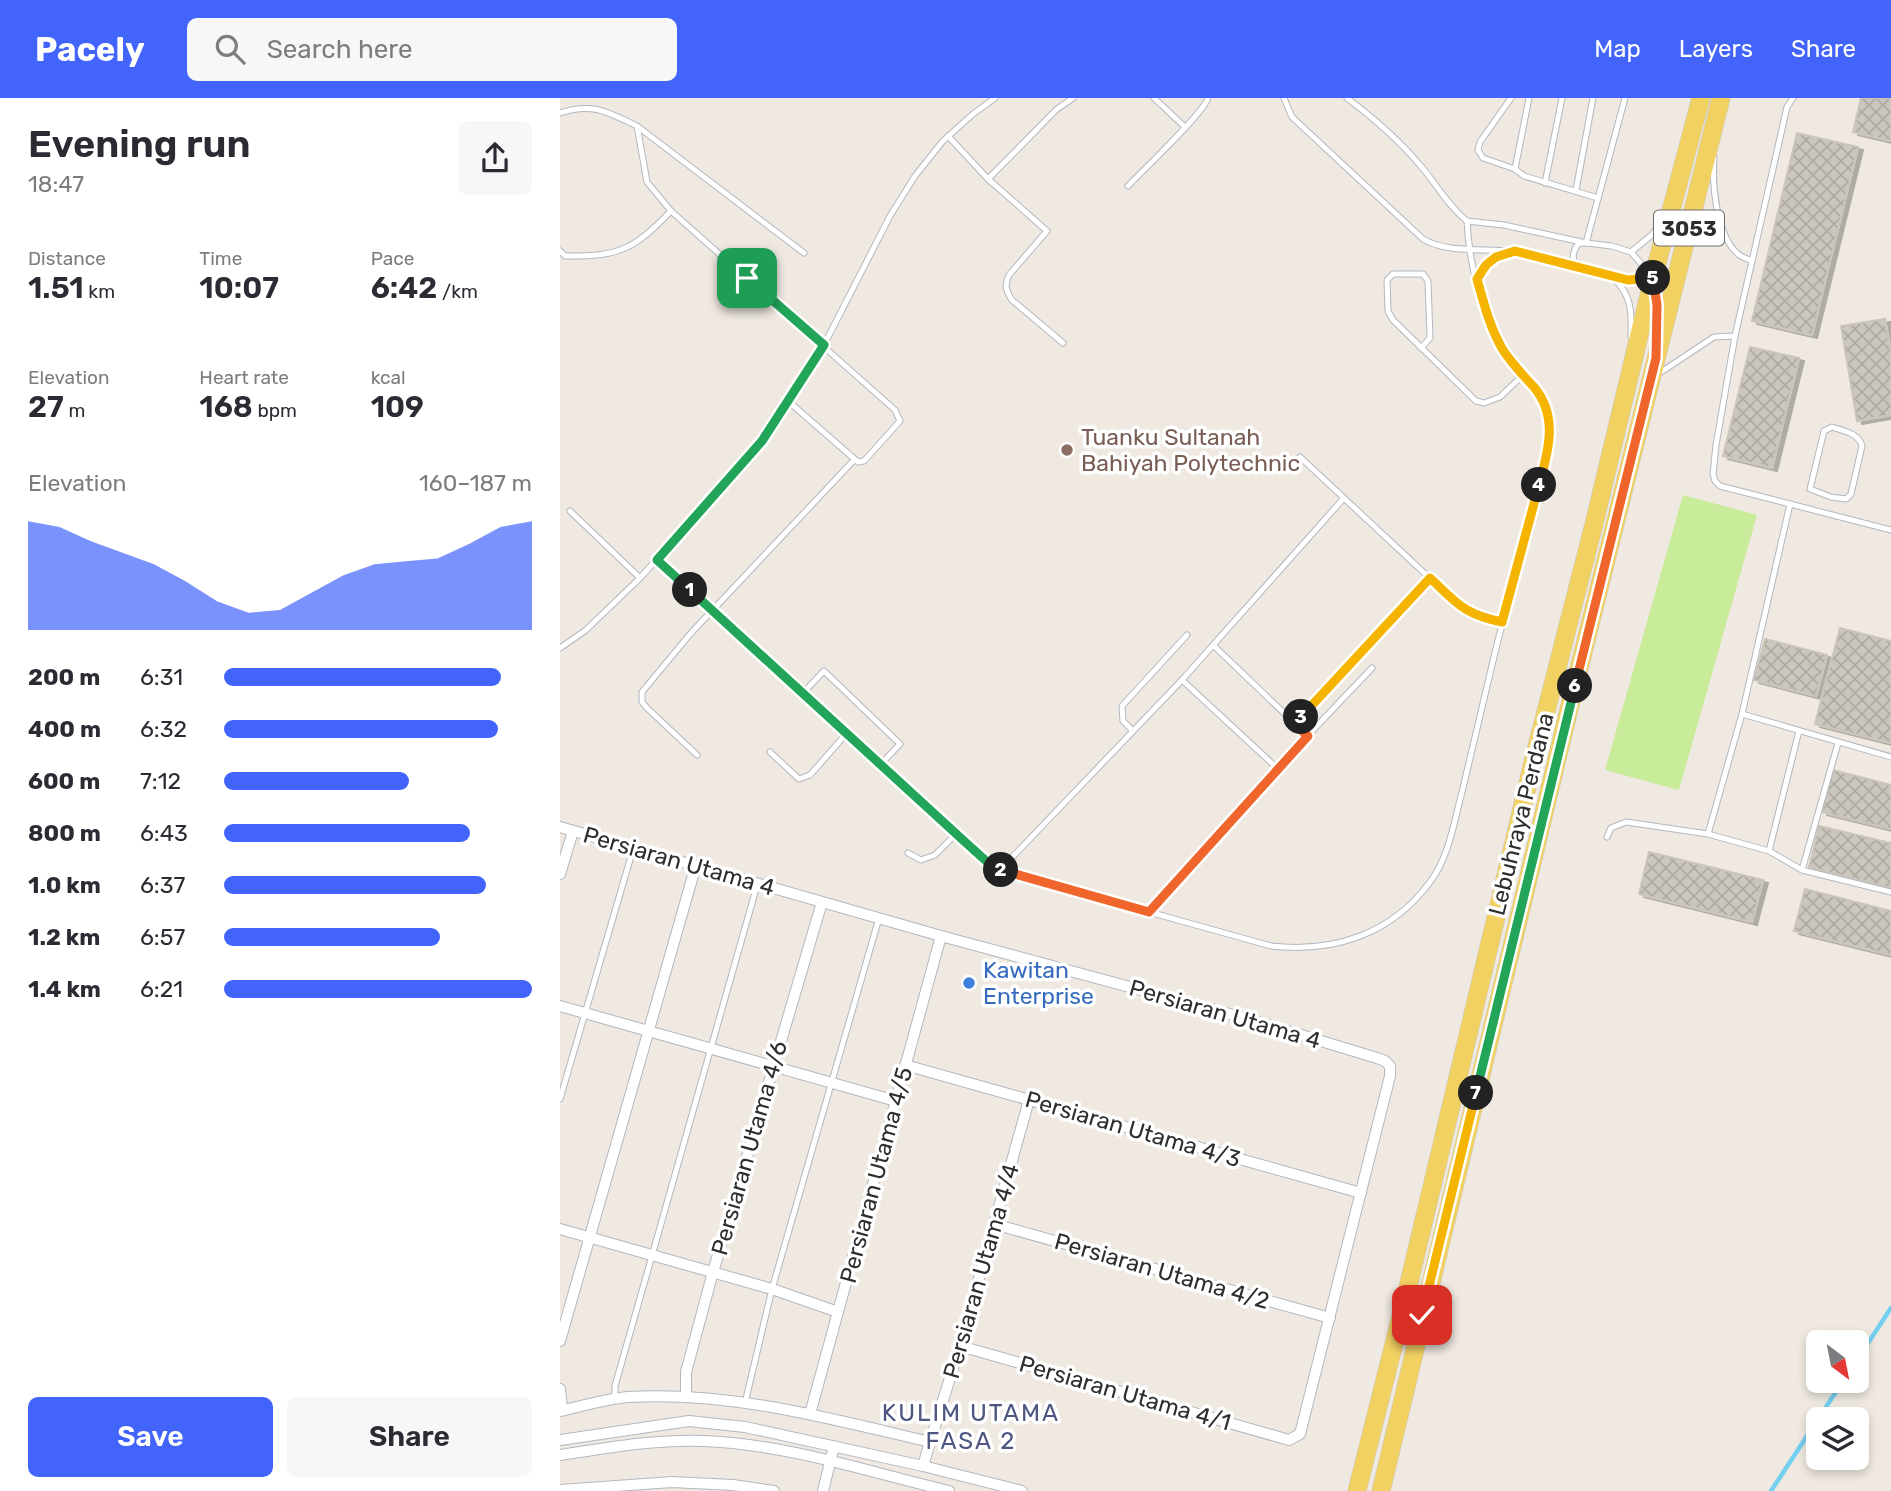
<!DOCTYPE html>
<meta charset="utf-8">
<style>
:root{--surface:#fff;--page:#f7f7f7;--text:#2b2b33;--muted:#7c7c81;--accent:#4264fb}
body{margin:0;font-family:Rubik,sans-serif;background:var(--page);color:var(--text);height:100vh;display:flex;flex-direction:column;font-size:26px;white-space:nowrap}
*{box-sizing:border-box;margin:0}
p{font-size:23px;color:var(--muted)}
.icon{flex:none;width:38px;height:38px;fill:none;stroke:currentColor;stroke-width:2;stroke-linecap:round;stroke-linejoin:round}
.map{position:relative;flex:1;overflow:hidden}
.sheet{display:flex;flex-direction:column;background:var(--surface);width:560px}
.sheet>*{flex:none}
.needle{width:46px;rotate:148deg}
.tools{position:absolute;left:1246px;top:1232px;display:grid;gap:14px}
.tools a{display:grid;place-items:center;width:63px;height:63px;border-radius:10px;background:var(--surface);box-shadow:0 4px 10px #0003;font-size:35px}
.pin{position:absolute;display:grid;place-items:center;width:60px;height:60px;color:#fff;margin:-30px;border-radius:14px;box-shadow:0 4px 10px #0006}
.km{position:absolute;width:35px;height:35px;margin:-18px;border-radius:50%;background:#222;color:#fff;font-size:19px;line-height:35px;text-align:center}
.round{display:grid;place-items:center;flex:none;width:74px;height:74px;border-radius:10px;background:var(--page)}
.headline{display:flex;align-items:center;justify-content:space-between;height:119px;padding:0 28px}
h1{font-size:38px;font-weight:600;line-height:52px}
.figures{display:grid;grid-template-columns:repeat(3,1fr);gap:10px;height:119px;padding:7px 28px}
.figures div{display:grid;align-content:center}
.figures b{font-size:30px;font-weight:600}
.figures small{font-size:19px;font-weight:400}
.figures p{font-size:19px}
.chart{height:196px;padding:14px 28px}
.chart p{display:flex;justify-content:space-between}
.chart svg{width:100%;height:126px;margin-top:7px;fill:var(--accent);opacity:.7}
.action{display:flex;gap:14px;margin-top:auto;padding:14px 28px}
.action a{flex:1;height:80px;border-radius:10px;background:var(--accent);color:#fff;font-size:28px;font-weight:600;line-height:80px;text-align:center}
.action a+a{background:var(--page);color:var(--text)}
ul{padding:0 28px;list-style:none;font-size:23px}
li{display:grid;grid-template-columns:112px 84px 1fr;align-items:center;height:52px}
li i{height:18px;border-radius:9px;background:var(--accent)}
header{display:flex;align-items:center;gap:42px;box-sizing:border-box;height:98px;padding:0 35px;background:var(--accent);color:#fff}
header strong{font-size:33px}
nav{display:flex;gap:38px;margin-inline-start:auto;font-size:24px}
.search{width:490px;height:63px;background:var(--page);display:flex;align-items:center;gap:18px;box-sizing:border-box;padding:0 24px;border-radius:10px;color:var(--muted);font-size:26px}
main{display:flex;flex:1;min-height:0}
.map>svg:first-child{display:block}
.pitch{fill:#c9ec9a}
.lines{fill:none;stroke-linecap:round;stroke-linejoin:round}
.stream{stroke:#75cff0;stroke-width:4.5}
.building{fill:url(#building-cross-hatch);stroke:#cbc5ba;stroke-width:2;filter:url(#shadow)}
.service-casing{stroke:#b4b7c1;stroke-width:7}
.minor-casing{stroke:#b4b7c1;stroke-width:12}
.primary-casing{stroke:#c9c9c9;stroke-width:19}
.service{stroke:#fff;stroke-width:5}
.minor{stroke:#fff;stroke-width:10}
.primary{stroke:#f2d163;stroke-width:18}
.split-1-casing{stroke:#fff;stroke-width:14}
.split-2-casing{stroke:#fff;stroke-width:14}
.split-3-casing{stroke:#fff;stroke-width:14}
.split-4-casing{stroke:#fff;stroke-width:14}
.split-5-casing{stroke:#fff;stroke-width:14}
.split-6-casing{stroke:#fff;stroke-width:14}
.split-7-casing{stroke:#fff;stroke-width:14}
.split-8-casing{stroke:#fff;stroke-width:14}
.split-1{stroke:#22a559;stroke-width:9}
.split-2{stroke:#22a559;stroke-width:9}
.split-3{stroke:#f0652b;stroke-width:9}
.split-4{stroke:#f5b400;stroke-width:9}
.split-5{stroke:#f5b400;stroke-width:9}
.split-6{stroke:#f0652b;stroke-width:9}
.split-7{stroke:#22a559;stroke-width:9}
.split-8{stroke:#f5b400;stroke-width:9}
.education-dot{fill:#8d6e63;stroke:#fff;stroke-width:2.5}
.shop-dot{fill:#3f7fe0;stroke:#fff;stroke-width:2.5}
.labels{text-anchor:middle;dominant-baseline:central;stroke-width:7;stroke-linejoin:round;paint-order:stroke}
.shield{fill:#fff;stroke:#6d6d6d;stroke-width:2}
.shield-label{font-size:21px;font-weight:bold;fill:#2e2e2e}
.education-label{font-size:23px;fill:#785e54;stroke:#fff;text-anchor:start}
.street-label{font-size:23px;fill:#2e2e2e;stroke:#fff}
.shop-label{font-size:23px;fill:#366cbe;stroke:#fff;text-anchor:start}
.neighbourhood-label{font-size:24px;letter-spacing:2px;fill:#4d5680;stroke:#fff}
</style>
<header>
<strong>Pacely</strong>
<div class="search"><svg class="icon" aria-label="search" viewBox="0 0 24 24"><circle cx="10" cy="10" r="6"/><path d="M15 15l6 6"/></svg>Search here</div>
<nav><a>Map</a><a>Layers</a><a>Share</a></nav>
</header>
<main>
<section class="sheet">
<div class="headline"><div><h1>Evening run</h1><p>18:47</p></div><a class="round"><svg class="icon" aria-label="share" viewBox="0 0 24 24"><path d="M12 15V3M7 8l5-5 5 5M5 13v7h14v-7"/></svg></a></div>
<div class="figures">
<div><p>Distance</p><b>1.51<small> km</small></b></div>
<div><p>Time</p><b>10:07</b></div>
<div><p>Pace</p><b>6:42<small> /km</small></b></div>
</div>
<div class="figures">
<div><p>Elevation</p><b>27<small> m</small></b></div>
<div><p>Heart rate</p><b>168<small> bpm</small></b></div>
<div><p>kcal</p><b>109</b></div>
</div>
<div class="chart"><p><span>Elevation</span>160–187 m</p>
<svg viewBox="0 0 160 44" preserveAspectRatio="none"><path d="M0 44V6L10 8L20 13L30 17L40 21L50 27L60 34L70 38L80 37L90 31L100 25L110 21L120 20L130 19L140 14L150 8L160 6V44z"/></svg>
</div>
<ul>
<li><b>200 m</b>6:31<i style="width:90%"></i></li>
<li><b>400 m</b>6:32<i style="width:89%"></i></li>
<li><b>600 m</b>7:12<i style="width:60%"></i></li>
<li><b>800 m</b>6:43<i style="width:80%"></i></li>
<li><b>1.0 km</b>6:37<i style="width:85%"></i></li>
<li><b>1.2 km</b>6:57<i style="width:70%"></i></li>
<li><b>1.4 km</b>6:21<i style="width:100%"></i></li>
</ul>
<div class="action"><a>Save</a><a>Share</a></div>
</section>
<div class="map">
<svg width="1331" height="1393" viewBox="0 0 1331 1393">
<defs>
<pattern id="building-cross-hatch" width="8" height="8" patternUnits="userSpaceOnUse" patternTransform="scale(1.75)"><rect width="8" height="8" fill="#cbc7bf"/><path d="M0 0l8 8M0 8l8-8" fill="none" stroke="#afaba4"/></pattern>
<filter id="shadow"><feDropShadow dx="5" dy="3" stdDeviation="0" flood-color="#0004"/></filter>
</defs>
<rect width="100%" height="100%" fill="#efe9e1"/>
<polygon class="pitch" points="1123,397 1197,417 1119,692 1045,672"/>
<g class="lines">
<g class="stream">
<polyline points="1297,1262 1331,1210"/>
<polyline points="1211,1393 1283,1283"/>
</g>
</g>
<g class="building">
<polygon points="1301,0 1331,0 1331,43 1293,34"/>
<polygon points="1237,35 1298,49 1252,237 1192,223"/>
<polygon points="1325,221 1331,256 1331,317 1297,323 1281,228"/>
<polygon points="1190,249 1239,260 1212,370 1163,358"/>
<polygon points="1280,530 1331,543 1331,645 1255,626"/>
<polygon points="1205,541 1267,557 1256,598 1194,582"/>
<polygon points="1273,672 1331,687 1331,731 1262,714"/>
<polygon points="1259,728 1331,745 1331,790 1249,769"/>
<polygon points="1089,754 1203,782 1192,824 1079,796"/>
<polygon points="1245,791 1331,813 1331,857 1234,833"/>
</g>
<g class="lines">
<g class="service-casing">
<g id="service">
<polyline points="594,0 625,29"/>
<path d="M 724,0 L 732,19 L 863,141 C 889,156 923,150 952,153 C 998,158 1041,184 1088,180"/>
<polyline points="951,0 920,44 918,52 923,60 955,71"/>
<polyline points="969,0 955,71 964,78 1038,100"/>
<polyline points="1233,0 1227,9 1175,238 1156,347 1153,376 1155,383 1160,388 1331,432"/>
<path d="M 0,15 C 33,4 47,14 77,28 L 244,155"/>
<polyline points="77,28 87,84 111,113 335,312 340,323 304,363 298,364 228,303"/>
<path d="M 388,38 L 428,81 L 487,133 L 449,177 C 444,187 446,193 452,202 L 503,245"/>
<path d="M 1154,60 C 1152,86 1156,137 1178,156 C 1181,159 1188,161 1192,163"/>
<polyline points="428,81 497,11 513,0"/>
<polyline points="985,85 1002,0"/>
<path d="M 568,88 C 583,72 643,16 648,0"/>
<polyline points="1016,92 1033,0"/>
<polyline points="907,123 944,127 1026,145 1052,148 1071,154 1090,176"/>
<polyline points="1026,145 1065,0"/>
<path d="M 0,153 L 5,158 C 60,159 74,151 111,113"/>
<polyline points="1071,154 1093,136 1100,124"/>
<path d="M 1016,169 C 1012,160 1012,155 1018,146 L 1023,145"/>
<path d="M 1052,179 C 1072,196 1072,215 1071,240"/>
<path d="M 917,181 C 926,167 933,160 949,155"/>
<polyline points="861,250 870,240 868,183 863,176 833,176 827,182 828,213 833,222 916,303 924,305 940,299 963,277"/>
<polyline points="1098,276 1154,239 1175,238"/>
<path d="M 1272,329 C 1283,333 1299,335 1302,348 L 1291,396 L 1286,401 L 1271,399 L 1250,391 L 1264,333 Z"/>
<polyline points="740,359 906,514 917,519 942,524"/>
<polyline points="10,413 80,480"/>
<path d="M 97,462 L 435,771 L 711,848 C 774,855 832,836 870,784 C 889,759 894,724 902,694 C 911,656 920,618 929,580 C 946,506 967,432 987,358 C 1001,293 960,288 936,239 C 919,204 909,162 907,123 C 887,107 876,85 859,66 C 838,41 812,19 787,0"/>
<polyline points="653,547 748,638"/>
<polyline points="0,550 26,532 80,480 202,343 264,247 330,118 355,78 383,43 413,16 435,0"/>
<polyline points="622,582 717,670"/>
<polyline points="243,595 264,573 340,646 320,667"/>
<polyline points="1182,616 1331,659"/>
<polyline points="734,626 870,480"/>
<polyline points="573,633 563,623 562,608 627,537"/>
<polyline points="210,654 239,681 250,677 287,635"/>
<polyline points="137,657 87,610 82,604 82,594 131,535 294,362"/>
<polyline points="1148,736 1182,616 1230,406"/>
<polyline points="1047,739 1051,730 1066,724 1148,736 1209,753 1242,772 1331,794"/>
<polyline points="1209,753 1239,633"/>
<polyline points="348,755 361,762 375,757 396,736"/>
<polyline points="440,772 622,582 784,400"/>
<polyline points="1242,772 1278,645"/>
<polyline points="589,814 717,670 812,570"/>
<polyline points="0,1001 74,748"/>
<polyline points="55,1300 55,1288 198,784"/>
<polyline points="185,1305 212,1191 319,820"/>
</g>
</g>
<g class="minor-casing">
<g id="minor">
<polyline points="0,729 381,838 692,922 817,960 825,963 830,968 830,978 740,1336 729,1342 400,1248"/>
<polyline points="0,776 13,733"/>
<polyline points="0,908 336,1003"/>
<polyline points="345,967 801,1095"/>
<polyline points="434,1126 770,1220"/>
<polyline points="0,1131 212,1191 278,1214"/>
<polyline points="0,1243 136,767"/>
<polyline points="0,1291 2,1312"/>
<polyline points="126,1299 126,1274 153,1174 262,804"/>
<path d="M 0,1313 C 22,1308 45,1301 68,1299 C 171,1293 272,1321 370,1344 L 363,1368"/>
<polyline points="250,1316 381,838"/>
<polyline points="0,1342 129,1323 185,1329 363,1368 462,1393"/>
<polyline points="370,1344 400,1248 469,1002"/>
<path d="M 0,1357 C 48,1350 95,1341 143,1343 C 226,1346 309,1374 389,1393"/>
<polyline points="0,1392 112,1384 173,1387 214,1393"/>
<polyline points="263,1393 274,1348"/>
</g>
</g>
<g class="primary-casing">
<g id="primary">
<polyline points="797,1393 844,1206 972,668 1034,426 1093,180 1141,0"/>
<polyline points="821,1393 1009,611 1161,0"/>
</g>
</g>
<use href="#service" class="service"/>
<use href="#minor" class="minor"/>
<use href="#primary" class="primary"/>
</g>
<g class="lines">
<g class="split-1-casing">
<polyline id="split-1" points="130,492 97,462 202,343 264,247 187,180"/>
</g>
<g class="split-2-casing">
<polyline id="split-2" points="130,492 404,743 435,771 441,772"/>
</g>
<g class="split-3-casing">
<polyline id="split-3" points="441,772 589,814 748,638 734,626 741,619"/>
</g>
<g class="split-4-casing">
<path id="split-4" d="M 741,619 L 870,480 C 897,505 903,516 942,524 L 979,387"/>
</g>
<g class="split-5-casing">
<path id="split-5" d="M 979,387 C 988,354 999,319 974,289 C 963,277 952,266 943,252 C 930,230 924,206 917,181 L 926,167 L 936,159 L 955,153 L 1068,182 L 1093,180"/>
</g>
<g class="split-6-casing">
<polyline id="split-6" points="1015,588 1096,260 1097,207 1093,180"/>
</g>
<g class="split-7-casing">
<polyline id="split-7" points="916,995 1015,588"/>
</g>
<g class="split-8-casing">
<polyline id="split-8" points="862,1217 916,995"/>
</g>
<use href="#split-1" class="split-1"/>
<use href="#split-2" class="split-2"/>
<use href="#split-3" class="split-3"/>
<use href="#split-4" class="split-4"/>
<use href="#split-5" class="split-5"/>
<use href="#split-6" class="split-6"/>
<use href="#split-7" class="split-7"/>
<use href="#split-8" class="split-8"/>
</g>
<circle class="education-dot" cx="507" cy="352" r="7"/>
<circle class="shop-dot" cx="409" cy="885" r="7"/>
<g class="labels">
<rect class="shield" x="1094" y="112.5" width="70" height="35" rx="5"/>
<g class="shield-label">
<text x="1129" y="130">3053</text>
</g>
<g class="education-label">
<text x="521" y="339">Tuanku Sultanah<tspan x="521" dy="26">Bahiyah Polytechnic</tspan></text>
</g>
<g class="street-label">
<text transform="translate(961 716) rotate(-76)">Lebuhraya Perdana</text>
<text transform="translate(119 763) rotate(16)">Persiaran Utama 4</text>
<text transform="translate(665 916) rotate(16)">Persiaran Utama 4</text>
<text transform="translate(573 1031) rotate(16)">Persiaran Utama 4/3</text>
<text transform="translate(189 1050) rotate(-74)">Persiaran Utama 4/6</text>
<text transform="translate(316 1077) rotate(-75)">Persiaran Utama 4/5</text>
<text transform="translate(421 1173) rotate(-74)">Persiaran Utama 4/4</text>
<text transform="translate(602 1173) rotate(16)">Persiaran Utama 4/2</text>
<text transform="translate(565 1295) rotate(16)">Persiaran Utama 4/1</text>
</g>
<g class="shop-label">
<text x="423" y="872">Kawitan<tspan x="423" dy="26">Enterprise</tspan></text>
</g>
<g class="neighbourhood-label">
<text x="411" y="1315">KULIM UTAMA<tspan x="411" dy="28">FASA 2</tspan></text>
</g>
</g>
</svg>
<div class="tools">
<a><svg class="needle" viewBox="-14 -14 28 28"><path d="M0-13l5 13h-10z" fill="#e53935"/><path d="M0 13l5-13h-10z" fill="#7c7c81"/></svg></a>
<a><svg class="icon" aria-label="layers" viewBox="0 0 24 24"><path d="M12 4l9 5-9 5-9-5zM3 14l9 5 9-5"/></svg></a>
</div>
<div class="pin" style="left:187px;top:180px;background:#1e9e55"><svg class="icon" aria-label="arrive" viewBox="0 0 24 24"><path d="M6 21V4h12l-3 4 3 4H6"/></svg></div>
<div class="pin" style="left:862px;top:1217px;background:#d93025"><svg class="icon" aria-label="check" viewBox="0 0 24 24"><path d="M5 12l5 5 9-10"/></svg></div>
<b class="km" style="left:130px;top:492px">1</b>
<b class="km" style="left:441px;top:772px">2</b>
<b class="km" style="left:741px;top:619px">3</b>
<b class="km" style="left:979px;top:387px">4</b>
<b class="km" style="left:1093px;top:180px">5</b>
<b class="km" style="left:1015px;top:588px">6</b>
<b class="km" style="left:916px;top:995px">7</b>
</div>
</main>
